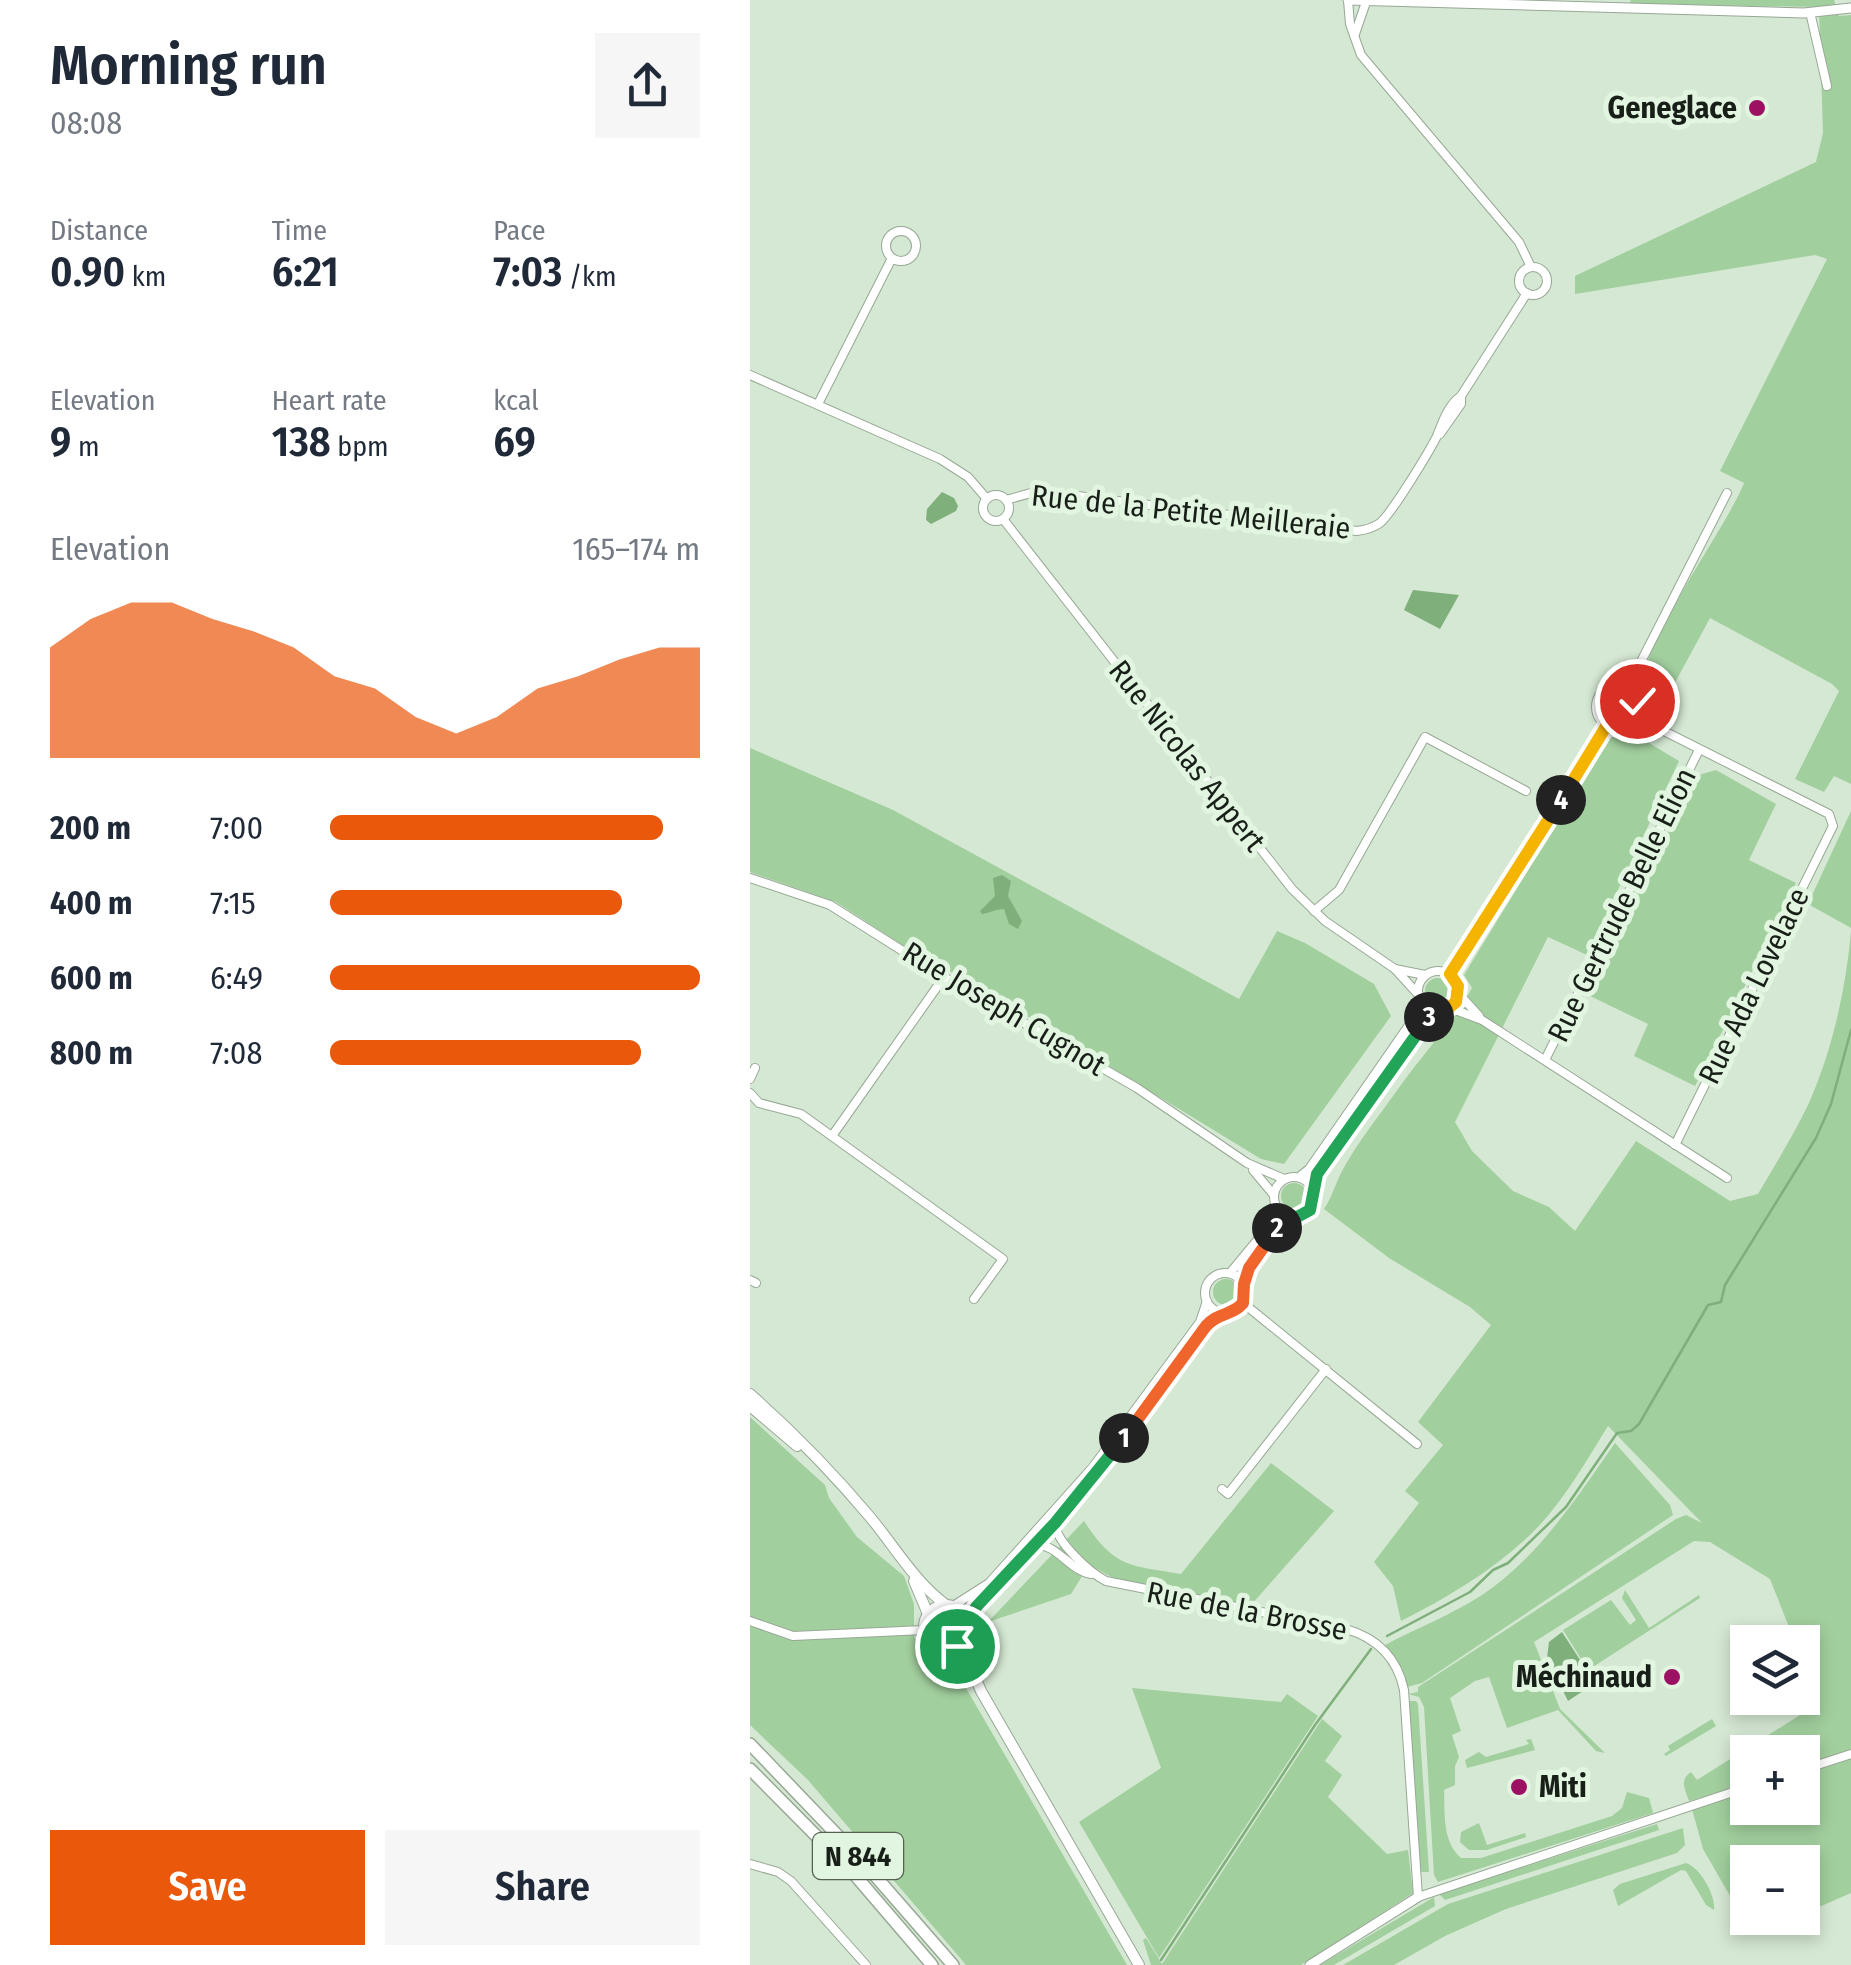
<!DOCTYPE html>
<meta charset="utf-8">
<style>
:root{--surface:#fff;--page:#f6f6f7;--text:#1f2937;--muted:#747a83;--accent:#ea580c}
body{margin:0;font-family:"Fira Sans Condensed",sans-serif;background:var(--page);color:var(--text);height:100vh;display:flex;flex-direction:column;font-size:38px;white-space:nowrap}
*{box-sizing:border-box;margin:0}
p{font-size:32px;color:var(--muted)}
.icon{flex:none;width:55px;height:55px;fill:none;stroke:currentColor;stroke-width:2;stroke-linecap:round;stroke-linejoin:round}
.map{position:relative;flex:1;overflow:hidden}
.details{display:flex;flex-direction:column;background:var(--surface);width:750px}
.details>*{flex:none}
.buttons{position:absolute;left:980px;top:1625px;display:grid;gap:20px}
.buttons a{display:grid;place-items:center;width:90px;height:90px;border-radius:0px;background:var(--surface);box-shadow:0 5px 15px #0003;font-size:50px}
.pin{position:absolute;display:grid;place-items:center;width:85px;height:85px;color:#fff;margin:-42px;border:5px solid #fff;border-radius:50%;box-shadow:0 2px 10px #0007}
.km{position:absolute;width:50px;height:50px;margin:-25px;border-radius:50%;background:#222;color:#fff;font-size:28px;line-height:50px;text-align:center}
.round{display:grid;place-items:center;flex:none;width:105px;height:105px;border-radius:0px;background:var(--page)}
.summary{display:flex;align-items:center;justify-content:space-between;height:170px;padding:0 50px}
h1{font-size:55px;font-weight:600;line-height:75px}
.metrics{display:grid;grid-template-columns:repeat(3,1fr);gap:15px;height:170px;padding:10px 50px}
.metrics div{display:grid;align-content:center}
.metrics b{font-size:42px;font-weight:600}
.metrics small{font-size:28px;font-weight:400}
.metrics p{font-size:28px}
.chart{height:280px;padding:20px 50px}
.chart p{display:flex;justify-content:space-between}
.chart svg{width:100%;height:180px;margin-top:10px;fill:var(--accent);opacity:.7}
.primary-button{display:flex;gap:20px;margin-top:auto;padding:20px 50px}
.primary-button a{flex:1;height:115px;border-radius:0px;background:var(--accent);color:#fff;font-size:40px;font-weight:600;line-height:115px;text-align:center}
.primary-button a+a{background:var(--page);color:var(--text)}
ul{padding:0 50px;list-style:none;font-size:32px}
li{display:grid;grid-template-columns:160px 120px 1fr;align-items:center;height:75px}
li i{height:25px;border-radius:12px;background:var(--accent)}
main{display:flex;flex:1;min-height:0}
.map>svg:first-child{display:block}
.green{fill:#a2cf9e}
.water{fill:#7faf7b}
.lines{fill:none;stroke-linecap:round;stroke-linejoin:round}
.stream{stroke:#7faf7b;stroke-width:2.5}
.minor-casing{stroke:#97a895;stroke-width:10}
.tertiary-casing{stroke:#97a895;stroke-width:11}
.secondary-casing{stroke:#97a895;stroke-width:12}
.trunk-casing{stroke:#97a895;stroke-width:14}
.minor{stroke:#fff;stroke-width:8}
.tertiary{stroke:#fff;stroke-width:9}
.secondary{stroke:#fff;stroke-width:10}
.trunk{stroke:#fff;stroke-width:11}
.split-1-casing{stroke:#fff;stroke-width:20}
.split-2-casing{stroke:#fff;stroke-width:20}
.split-3-casing{stroke:#fff;stroke-width:20}
.split-4-casing{stroke:#fff;stroke-width:20}
.split-5-casing{stroke:#fff;stroke-width:20}
.split-1{stroke:#22a559;stroke-width:12}
.split-2{stroke:#f0652b;stroke-width:12}
.split-3{stroke:#22a559;stroke-width:12}
.split-4{stroke:#f5b400;stroke-width:12}
.split-5{stroke:#f5b400;stroke-width:12}
.poi-dot{fill:#9c1161;stroke:#e2f5e0;stroke-width:4}
.labels{text-anchor:middle;dominant-baseline:central;stroke-width:10;stroke-linejoin:round;paint-order:stroke}
.shield{fill:#e2f5e0;stroke:#555f54;stroke-width:2.5}
.shield-label{font-size:28px;font-weight:bold;fill:#181f18}
.poi-label{font-size:30px;font-weight:bold;fill:#181f18;stroke:#e2f5e0;text-anchor:end}
.street-label{font-size:30px;fill:#181f18;stroke:#e2f5e0}
</style>
<main>
<section class="details">
<div class="summary"><div><h1>Morning run</h1><p>08:08</p></div><a class="round"><svg class="icon" aria-label="share" viewBox="0 0 24 24"><path d="M12 15V3M7 8l5-5 5 5M5 13v7h14v-7"/></svg></a></div>
<div class="metrics">
<div><p>Distance</p><b>0.90<small> km</small></b></div>
<div><p>Time</p><b>6:21</b></div>
<div><p>Pace</p><b>7:03<small> /km</small></b></div>
</div>
<div class="metrics">
<div><p>Elevation</p><b>9<small> m</small></b></div>
<div><p>Heart rate</p><b>138<small> bpm</small></b></div>
<div><p>kcal</p><b>69</b></div>
</div>
<div class="chart"><p><span>Elevation</span>165–174 m</p>
<svg viewBox="0 0 160 44" preserveAspectRatio="none"><path d="M0 44V17L10 10L20 6L30 6L40 10L50 13L60 17L70 24L80 27L90 34L100 38L110 34L120 27L130 24L140 20L150 17L160 17V44z"/></svg>
</div>
<ul>
<li><b>200 m</b>7:00<i style="width:90%"></i></li>
<li><b>400 m</b>7:15<i style="width:79%"></i></li>
<li><b>600 m</b>6:49<i style="width:100%"></i></li>
<li><b>800 m</b>7:08<i style="width:84%"></i></li>
</ul>
<div class="primary-button"><a>Save</a><a>Share</a></div>
</section>
<div class="map">
<svg width="1101" height="1965" viewBox="0 0 1101 1965">
<rect width="100%" height="100%" fill="#d5e8d3"/>
<g class="green">
<path d="M 881,0 L 1084,0 L 1089,16 L 1101,15 L 1101,784 L 1084,776 L 1074,792 L 1045,779 L 1089,691 L 1082,684 L 960,618 L 908,714 C 904,706 895,695 894,686 C 888,647 977,527 994,483 L 970,471 L 1077,259 L 1065,255 L 825,294 L 825,276 L 1066,162 L 1073,133 L 1069,7 L 879,4 Z"/>
<path d="M 866,734 L 894,740 L 929,761 L 837,955 L 798,937 L 705,1122 L 722,1151 L 763,1191 L 799,1207 L 825,1231 L 886,1141 L 980,1201 L 1008,1194 C 1025,1165 1043,1136 1058,1105 C 1082,1052 1096,989 1101,931 L 1101,1752 L 1053,1767 L 1052,1752 L 998,1752 L 997,1784 L 939,1801 C 935,1789 929,1780 941,1772 L 947,1780 L 1069,1703 C 1055,1689 1053,1662 1052,1642 L 1045,1642 L 1020,1579 L 960,1542 L 944,1541 L 784,1642 L 810,1709 L 855,1753 L 846,1751 L 808,1710 L 757,1728 L 739,1677 L 725,1681 L 700,1698 L 711,1731 L 702,1735 L 709,1757 L 705,1766 L 705,1785 L 694,1790 C 695,1814 692,1841 711,1858 L 731,1858 L 862,1816 L 872,1808 L 877,1792 L 899,1798 L 903,1813 L 688,1882 L 684,1875 L 674,1707 L 669,1697 L 658,1694 L 668,1692 L 668,1687 L 926,1519 L 936,1515 L 952,1523 L 858,1426 C 835,1463 812,1504 781,1534 C 742,1571 698,1597 651,1621 L 643,1586 L 624,1562 L 669,1503 L 655,1491 L 693,1445 L 668,1422 L 741,1325 L 720,1307 L 639,1258 L 574,1209 C 582,1197 585,1185 591,1173 C 606,1144 629,1116 648,1089 C 672,1055 701,1025 722,988 L 714,975 L 858,739 Z"/>
<polygon points="0,748 143,810 489,999 527,931 555,943 624,984 641,1016 534,1164 511,1159 213,977 180,963 86,902 0,872"/>
<polygon points="966,770 1026,804 999,860 1046,883 945,1086 884,1056 898,1024 838,995 945,776"/>
<polygon points="1101,811 1101,928 1058,904"/>
<circle cx="688" cy="991" r="13"/>
<circle cx="544" cy="1196" r="13"/>
<circle cx="476" cy="1292" r="13"/>
<polygon points="0,1417 75,1485 79,1498 107,1537 154,1576 164,1604 164,1637 173,1650 206,1671 377,1965 216,1965 58,1780 0,1725"/>
<path d="M 865,1443 L 920,1505 L 923,1515 L 672,1683 L 657,1687 L 648,1662 L 635,1645 C 667,1628 701,1615 732,1595 C 788,1558 827,1497 865,1443 Z"/>
<path d="M 521,1463 L 584,1511 L 501,1605 L 371,1582 L 339,1565 L 321,1594 L 238,1622 L 334,1521 C 365,1568 378,1565 431,1574 Z"/>
<polygon points="875,1590 899,1628 949,1595 950,1598 838,1670 813,1630 861,1600 880,1625 886,1620 872,1598"/>
<circle cx="195" cy="1628" r="15"/>
<polygon points="382,1688 531,1702 537,1694 568,1716 409,1958 329,1822 411,1768"/>
<polygon points="659,1701 666,1701 668,1704 679,1872 670,1872"/>
<polygon points="572,1719 592,1736 575,1761 592,1775 578,1797 637,1854 658,1850 663,1893 551,1965 401,1965 393,1940 396,1938 412,1964"/>
<polygon points="962,1719 966,1726 916,1756 914,1754 920,1750 918,1746"/>
<polygon points="781,1739 785,1750 717,1768 715,1760 729,1752 736,1757 779,1744 776,1740"/>
<polygon points="1101,1758 1101,1893 1053,1914 1052,1862 998,1862 998,1918 1046,1918 1011,1932 999,1929 953,1849 942,1809 997,1792 998,1808 1052,1808 1053,1774"/>
<polygon points="729,1823 737,1845 775,1833 776,1837 737,1850 719,1850 710,1842 711,1832"/>
<polygon points="907,1824 909,1830 695,1900 689,1894"/>
<polygon points="933,1828 935,1845 927,1853 756,1909 695,1936 644,1965 593,1965 698,1904"/>
<path d="M 936,1863 C 951,1868 966,1896 964,1910 L 956,1905 L 936,1871 L 931,1870 L 868,1906 L 863,1890 L 870,1884 Z"/>
<polygon points="684,1897 685,1906 584,1965 570,1965"/>
</g>
<g class="water">
<polygon points="192,492 204,498 208,506 206,511 181,524 176,520 177,509"/>
<polygon points="663,590 709,595 690,629 654,610"/>
<path d="M 252,875 L 261,881 L 258,896 L 272,921 L 268,929 L 259,924 L 254,909 C 245,909 240,913 232,914 L 230,911 L 245,896 L 243,878 Z"/>
<polygon points="812,1632 845,1683 818,1701 797,1658 799,1642"/>
</g>
<g class="lines">
<g class="stream">
<polyline points="637,1636 720,1592 743,1570 758,1563 816,1507 867,1433 881,1431 889,1424 958,1305 971,1302 975,1285 1066,1138 1081,1104 1101,1030"/>
<polyline points="411,1960 565,1725 621,1649"/>
</g>
<g class="minor-casing">
<g id="minor">
<polyline points="598,0 600,24 611,55 769,242 781,267"/>
<polyline points="1060,12 1077,86"/>
<polyline points="605,34 616,2"/>
<circle cx="151" cy="246" r="15"/>
<circle cx="783" cy="281" r="14"/>
<polyline points="0,375 190,459 218,477 237,499"/>
<polyline points="68,404 142,258"/>
<polyline points="690,434 711,404 711,396"/>
<circle cx="246" cy="508" r="13"/>
<path d="M 256,500 L 288,491 L 607,531 C 615,530 623,528 630,523 C 642,513 679,452 687,436 C 693,421 698,405 711,396 L 777,293"/>
<polyline points="253,519 542,889 575,921 645,969"/>
<circle cx="867" cy="707" r="21"/>
<polyline points="877,689 977,493"/>
<polyline points="886,717 1079,814 1083,826 925,1145"/>
<polyline points="0,878 80,905 194,977 387,1088 497,1163 534,1179"/>
<polyline points="564,911 589,890 675,737 776,791"/>
<circle cx="688" cy="991" r="20"/>
<polyline points="700,974 857,725"/>
<polyline points="667,993 645,969 675,975"/>
<polyline points="709,994 729,1016"/>
<polyline points="696,1010 708,1011 732,1020 977,1178"/>
<polyline points="795,1060 949,750"/>
<polyline points="0,1079 5,1068"/>
<polyline points="0,1093 9,1103 51,1114 253,1259 224,1299"/>
<polyline points="82,1136 194,977"/>
<polyline points="503,1170 523,1194"/>
<circle cx="544" cy="1197" r="20"/>
<polyline points="549,1177 559,1169 664,1018 670,1001"/>
<polyline points="563,1187 567,1174 672,1024 690,1012"/>
<circle cx="475" cy="1293" r="20"/>
<polyline points="480,1273 519,1226 526,1206"/>
<polyline points="0,1280 6,1283"/>
<path d="M 494,1284 C 502,1260 519,1230 542,1217"/>
<polyline points="493,1303 667,1444"/>
<polyline points="472,1489 478,1494 576,1369"/>
<path d="M 305,1523 C 305,1541 340,1573 356,1581 L 596,1629 C 627,1638 647,1657 654,1690 L 668,1897 L 998,1787"/>
<path d="M 286,1544 C 309,1546 319,1570 341,1574"/>
<polyline points="203,1606 239,1583 343,1467 450,1322 457,1301"/>
<polyline points="0,1621 43,1636 174,1630"/>
<polyline points="218,1625 226,1607 349,1472 455,1326 472,1313"/>
<polyline points="1052,1770 1101,1754"/>
<polyline points="0,1864 28,1872 41,1881 116,1965"/>
</g>
</g>
<g class="tertiary-casing">
<g id="tertiary">
<polyline points="598,0 1054,13 1101,8"/>
<polyline points="560,1965 668,1897"/>
</g>
</g>
<g class="secondary-casing">
<g id="secondary">
<path d="M 0,1394 C 43,1432 83,1473 120,1517 C 145,1547 164,1581 196,1605"/>
<polyline points="0,1406 47,1446"/>
<polyline points="164,1581 178,1614"/>
<circle cx="196" cy="1627" r="22"/>
<polyline points="216,1636 218,1661 231,1691 389,1965"/>
<polyline points="194,1649 221,1677"/>
</g>
</g>
<g class="trunk-casing">
<g id="trunk">
<polyline points="0,1744 114,1863 203,1965"/>
<polyline points="0,1769 104,1874 182,1965"/>
</g>
</g>
<use href="#minor" class="minor"/>
<use href="#tertiary" class="tertiary"/>
<use href="#secondary" class="secondary"/>
<use href="#trunk" class="trunk"/>
</g>
<g class="lines">
<g class="split-1-casing">
<polyline id="split-1" points="207,1646 216,1636 226,1607 305,1523 374,1438"/>
</g>
<g class="split-2-casing">
<path id="split-2" d="M 374,1438 L 456,1326 C 468,1312 482,1316 493,1303 L 494,1284 L 499,1268 L 527,1228"/>
</g>
<g class="split-3-casing">
<polyline id="split-3" points="527,1228 560,1210 567,1174 679,1017"/>
</g>
<g class="split-4-casing">
<polyline id="split-4" points="679,1017 696,1010 706,1002 708,986 700,974 811,800"/>
</g>
<g class="split-5-casing">
<path id="split-5" d="M 811,800 L 857,725 C 876,732 889,721 887,701"/>
</g>
<use href="#split-1" class="split-1"/>
<use href="#split-2" class="split-2"/>
<use href="#split-3" class="split-3"/>
<use href="#split-4" class="split-4"/>
<use href="#split-5" class="split-5"/>
</g>
<g class="poi-dot">
<circle cx="1007" cy="108" r="10"/>
<circle cx="922" cy="1677" r="10"/>
<circle cx="769" cy="1787" r="10"/>
</g>
<g class="labels">
<rect class="shield" x="63" y="1833" width="90" height="46" rx="8"/>
<g class="shield-label">
<text x="108" y="1856">N 844</text>
</g>
<g class="poi-label">
<text x="987" y="108">Geneglace</text>
<text x="902" y="1677">Méchinaud</text>
<text x="789" y="1787" text-anchor="start">Miti</text>
</g>
<g class="street-label">
<text transform="translate(441 512) rotate(6)">Rue de la Petite Meilleraie</text>
<text transform="translate(437 756) rotate(52)">Rue Nicolas Appert</text>
<text transform="translate(872 905) rotate(-64)">Rue Gertrude Belle Elion</text>
<text transform="translate(1004 986) rotate(-64)">Rue Ada Lovelace</text>
<text transform="translate(254 1009) rotate(31)">Rue Joseph Cugnot</text>
<text transform="translate(497 1611) rotate(11)">Rue de la Brosse</text>
</g>
</g>
</svg>
<div class="buttons">
<a><svg class="icon" aria-label="layers" viewBox="0 0 24 24"><path d="M12 4l9 5-9 5-9-5zM3 14l9 5 9-5"/></svg></a>
<a>+</a>
<a>−</a>
</div>
<div class="pin" style="left:207px;top:1646px;background:#1e9e55"><svg class="icon" aria-label="arrive" viewBox="0 0 24 24"><path d="M6 21V4h12l-3 4 3 4H6"/></svg></div>
<div class="pin" style="left:887px;top:701px;background:#d93025"><svg class="icon" aria-label="check" viewBox="0 0 24 24"><path d="M5 12l5 5 9-10"/></svg></div>
<b class="km" style="left:374px;top:1438px">1</b>
<b class="km" style="left:527px;top:1228px">2</b>
<b class="km" style="left:679px;top:1017px">3</b>
<b class="km" style="left:811px;top:800px">4</b>
</div>
</main>
